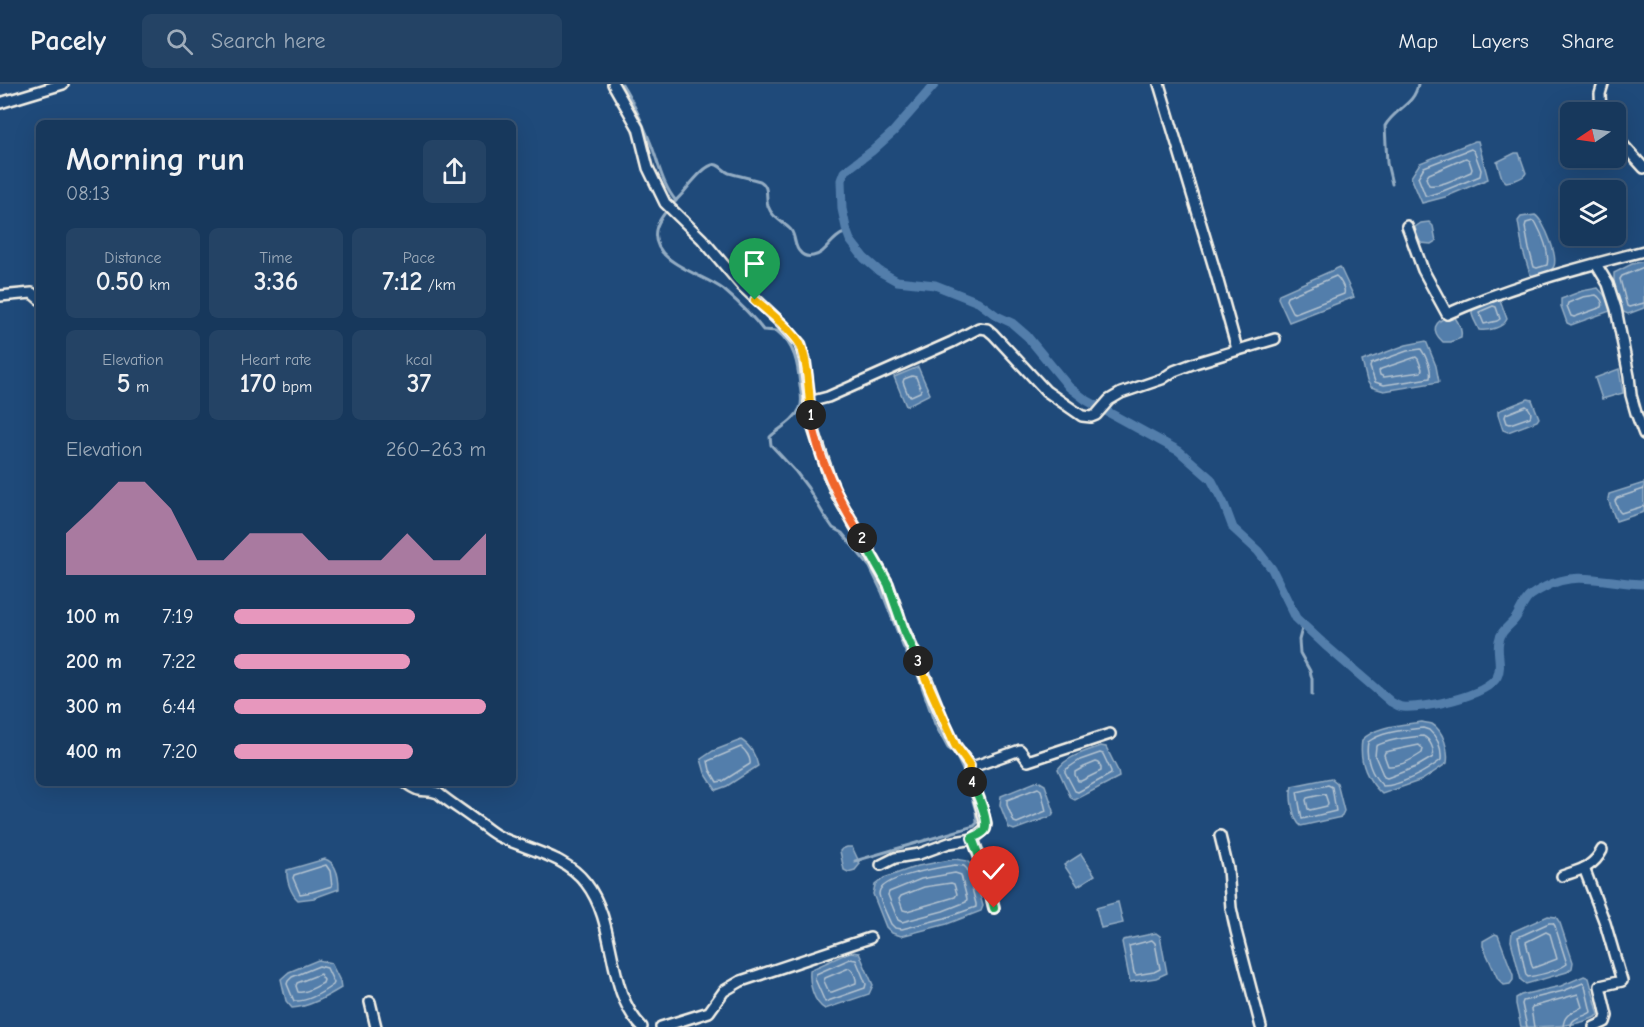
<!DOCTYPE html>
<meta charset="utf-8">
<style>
:root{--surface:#17385c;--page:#244365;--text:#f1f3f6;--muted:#9eacbb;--line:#365272;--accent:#e797bd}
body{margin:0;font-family:"Comic Neue",sans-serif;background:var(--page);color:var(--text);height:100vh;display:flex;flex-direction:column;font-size:22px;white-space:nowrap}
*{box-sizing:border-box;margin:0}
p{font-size:20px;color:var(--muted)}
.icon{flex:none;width:33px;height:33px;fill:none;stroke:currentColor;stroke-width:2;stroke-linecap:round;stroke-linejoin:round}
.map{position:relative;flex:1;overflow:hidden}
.drawer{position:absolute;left:36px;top:36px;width:480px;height:666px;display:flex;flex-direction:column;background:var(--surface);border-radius:9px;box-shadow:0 6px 24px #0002,0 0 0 2px var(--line)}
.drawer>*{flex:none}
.needle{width:39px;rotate:257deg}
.buttons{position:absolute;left:1560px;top:18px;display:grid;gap:12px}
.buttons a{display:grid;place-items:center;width:66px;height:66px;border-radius:9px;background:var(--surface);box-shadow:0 6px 24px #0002,0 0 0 2px var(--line);font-size:30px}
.pin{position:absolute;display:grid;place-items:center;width:51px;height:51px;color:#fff;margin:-62px -26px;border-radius:50% 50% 50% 0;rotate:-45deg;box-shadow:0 0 6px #0007}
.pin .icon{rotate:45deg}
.km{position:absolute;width:30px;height:30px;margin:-15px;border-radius:50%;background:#222;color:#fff;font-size:16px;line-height:30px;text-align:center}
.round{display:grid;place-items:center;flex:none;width:63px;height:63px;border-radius:9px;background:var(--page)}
.summary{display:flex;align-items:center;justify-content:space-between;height:102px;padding:0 30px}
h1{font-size:33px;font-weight:700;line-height:45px}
.metrics{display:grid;grid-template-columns:repeat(3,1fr);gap:9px;height:102px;padding:6px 30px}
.metrics div{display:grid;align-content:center;border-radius:9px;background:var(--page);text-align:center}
.metrics b{font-size:26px;font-weight:700}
.metrics small{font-size:16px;font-weight:400}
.metrics p{font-size:16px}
.chart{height:168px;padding:12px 30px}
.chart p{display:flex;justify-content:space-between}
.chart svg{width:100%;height:108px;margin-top:6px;fill:var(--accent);opacity:.7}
ul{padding:0 30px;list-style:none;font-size:20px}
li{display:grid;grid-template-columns:96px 72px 1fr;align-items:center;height:45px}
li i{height:15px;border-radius:8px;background:var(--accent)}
header{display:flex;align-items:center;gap:36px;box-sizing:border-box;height:84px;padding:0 30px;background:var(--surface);border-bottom:2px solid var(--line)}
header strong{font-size:28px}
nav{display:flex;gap:33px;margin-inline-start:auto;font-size:21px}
.search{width:420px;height:54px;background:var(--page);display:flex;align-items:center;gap:15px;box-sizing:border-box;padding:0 21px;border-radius:9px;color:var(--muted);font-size:22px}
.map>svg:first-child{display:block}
.water{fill:#537eab;stroke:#93acc3;stroke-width:1.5}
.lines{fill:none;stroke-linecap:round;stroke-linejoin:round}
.shore{stroke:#b4c3d0;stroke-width:1.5}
.stream{stroke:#93acc3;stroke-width:3}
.canal{stroke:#537eab;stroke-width:9}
.street-casing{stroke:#f4f1e8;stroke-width:14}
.street{stroke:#1f4a7a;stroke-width:9}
.split-1-casing{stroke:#fff;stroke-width:12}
.split-2-casing{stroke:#fff;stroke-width:12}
.split-3-casing{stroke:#fff;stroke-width:12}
.split-4-casing{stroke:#fff;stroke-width:12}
.split-5-casing{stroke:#fff;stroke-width:12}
.split-1{stroke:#f5b400;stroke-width:8}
.split-2{stroke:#f0652b;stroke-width:8}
.split-3{stroke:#22a559;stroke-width:8}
.split-4{stroke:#f5b400;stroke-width:8}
.split-5{stroke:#22a559;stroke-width:8}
</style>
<header>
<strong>Pacely</strong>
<div class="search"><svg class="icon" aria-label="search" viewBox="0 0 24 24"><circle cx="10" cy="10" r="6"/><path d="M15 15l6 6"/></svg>Search here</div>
<nav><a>Map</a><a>Layers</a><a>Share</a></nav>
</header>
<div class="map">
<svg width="1644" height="943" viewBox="0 0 1644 943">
<rect width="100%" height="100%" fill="#1f4a7a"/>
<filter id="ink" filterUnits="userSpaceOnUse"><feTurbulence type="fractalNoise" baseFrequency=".0167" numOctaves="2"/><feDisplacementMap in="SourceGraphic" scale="12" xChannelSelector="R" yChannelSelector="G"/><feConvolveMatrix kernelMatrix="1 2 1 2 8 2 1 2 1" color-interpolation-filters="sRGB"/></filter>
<g filter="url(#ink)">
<g class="water">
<polygon points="1475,57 1478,57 1488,95 1445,113 1422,119 1411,93 1420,79"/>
<path d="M 1515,69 L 1519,69 L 1526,89 C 1523,95 1513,97 1506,98 L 1502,94 L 1497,78 Z"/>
<path d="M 1535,131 C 1544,136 1561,177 1552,185 C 1548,189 1538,190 1533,192 L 1530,190 L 1523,167 L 1518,137 L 1521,133 Z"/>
<polygon points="1429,138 1433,142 1436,157 1431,160 1421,159 1417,153 1415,143 1421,139"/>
<polygon points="1644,177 1644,224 1628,230 1621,227 1614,199 1614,189 1632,180"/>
<polygon points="1340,183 1354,213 1289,238 1278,214 1279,210"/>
<path d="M 1598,204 C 1604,210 1611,218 1610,227 L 1571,241 L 1567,239 L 1561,222 L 1561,215 L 1582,207 Z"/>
<path d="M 1496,215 L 1500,216 L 1507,235 C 1503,244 1489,247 1479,246 C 1474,234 1465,226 1481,220 C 1486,218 1491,216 1496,215 Z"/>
<path d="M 1449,232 L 1454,232 C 1459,239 1463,246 1461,254 L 1451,258 L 1443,258 C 1430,246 1434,238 1449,232 Z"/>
<polygon points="1426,257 1436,282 1439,298 1384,307 1371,303 1367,297 1362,277 1406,261"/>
<polygon points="918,283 930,310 906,322 894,293"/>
<polygon points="1619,285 1623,309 1602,315 1595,294"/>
<polygon points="1528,315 1532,316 1539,334 1537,337 1508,348 1503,346 1498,331 1498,327"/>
<polygon points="1644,399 1644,428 1616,437 1608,415 1609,410"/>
<path d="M 1422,638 C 1425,639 1429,639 1432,640 C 1444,647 1449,667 1447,679 L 1422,696 L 1382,710 C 1366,695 1359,677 1362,656 C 1377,641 1403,641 1422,638 Z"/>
<path d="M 741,656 C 750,661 756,672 758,682 L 727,702 L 716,706 L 705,689 L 701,675 L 713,667 Z"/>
<path d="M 1101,662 L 1106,663 L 1118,687 L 1119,693 L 1075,716 L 1071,714 L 1058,685 C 1067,672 1087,667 1101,662 Z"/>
<path d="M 1331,694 L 1337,699 L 1344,727 L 1341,733 L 1301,742 C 1293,736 1289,712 1292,702 Z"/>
<polygon points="1038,697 1045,701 1054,727 1052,732 1014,746 1009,744 1000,721 1001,712"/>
<polygon points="847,763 852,763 853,765 860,780 855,786 848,788 844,786 840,767 842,765"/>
<polygon points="1081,770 1095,791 1078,802 1064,781"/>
<path d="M 325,775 C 337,779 339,794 339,805 L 314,814 L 298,816 C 291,810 286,796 287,786 Z"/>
<polygon points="955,775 967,777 972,782 983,822 981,827 947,840 901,852 892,849 886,843 873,810 875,801 884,794 918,782"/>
<polygon points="1118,818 1123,839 1101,844 1096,824"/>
<polygon points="1548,832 1556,833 1560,839 1573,878 1572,884 1567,888 1526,900 1521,896 1511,857 1512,848"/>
<polygon points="1156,849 1160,852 1167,889 1156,894 1130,898 1122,858 1123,856"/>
<polygon points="1495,850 1498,851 1513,891 1513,896 1510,900 1504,901 1498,895 1483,862 1483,857"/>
<path d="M 850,868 L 859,869 L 873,901 L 869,910 L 825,925 C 813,918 809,899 810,886 Z"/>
<path d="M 318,876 L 331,879 L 340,897 L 341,904 C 326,913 309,923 292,924 L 286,917 L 281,895 L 289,888 Z"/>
<path d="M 1584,892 L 1589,894 L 1599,931 C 1580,943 1545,943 1521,943 L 1516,920 L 1516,914 L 1521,911 L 1561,902 Z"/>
</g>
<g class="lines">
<g class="shore">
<polygon points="1471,65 1474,67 1481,86 1480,92 1443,107 1427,112 1425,111 1418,93 1424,83"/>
<path d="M 1466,74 L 1469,76 L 1472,85 L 1471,88 C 1459,93 1441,103 1429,101 L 1426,94 L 1429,90 Z"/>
<path d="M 1533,137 L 1536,139 C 1542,150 1550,169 1547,181 L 1537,184 L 1534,183 L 1529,165 L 1525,143 L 1526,139 Z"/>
<polyline points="1644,183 1622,192 1620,195 1627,222 1629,223 1644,219"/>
<path d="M 1336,192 C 1340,195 1346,206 1344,210 L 1295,229 L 1292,228 L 1286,216 L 1287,213 Z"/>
<path d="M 1596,211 C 1600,213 1604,219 1602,223 L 1574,233 L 1571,232 L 1567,222 L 1568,219 L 1583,213 Z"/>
<polygon points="1493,222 1496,223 1500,235 1497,237 1484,240 1479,228"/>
<path d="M 1421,265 C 1426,272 1432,285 1430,294 L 1384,301 L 1375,298 L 1370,283 L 1371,280 L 1407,267 Z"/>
<polygon points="1416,273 1418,275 1422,285 1421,288 1384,293 1380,291 1379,287 1381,285"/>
<polygon points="912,292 916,293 921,306 920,308 911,312 908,311 903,298 904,295"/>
<path d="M 1526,322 C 1530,324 1532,329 1530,333 L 1510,340 L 1507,339 L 1505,333 L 1506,330 Z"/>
<polyline points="1644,405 1617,414 1615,417 1619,427 1621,429 1644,422"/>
<path d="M 1423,644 L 1429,646 C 1438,654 1442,664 1441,676 C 1427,687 1400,702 1383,702 C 1371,691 1365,674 1368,658 C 1382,647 1406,646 1423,644 Z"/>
<path d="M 1423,652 C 1430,655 1435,666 1433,673 L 1416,683 L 1387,694 L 1384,693 L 1375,672 L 1376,662 C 1390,655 1407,654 1423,652 Z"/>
<path d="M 1419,661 L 1423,665 L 1422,669 C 1413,675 1398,683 1388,682 L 1384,671 L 1385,668 Z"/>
<path d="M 741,663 C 746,667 751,674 750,680 L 723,697 L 717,698 L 710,686 L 708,677 Z"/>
<polygon points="1100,669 1103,670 1111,687 1111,690 1078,708 1075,707 1065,688 1065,686 1080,676"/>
<polygon points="1096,678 1099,679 1101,684 1101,687 1081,697 1078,697 1075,691 1075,688 1084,683"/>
<polygon points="1328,701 1332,703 1336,727 1302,735 1297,708"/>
<polygon points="1038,704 1041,706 1046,727 1017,739 1014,738 1007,721 1007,716"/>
<polygon points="1325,710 1328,719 1327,722 1310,726 1308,725 1306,716 1307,714"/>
<polygon points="326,781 330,787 332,802 312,808 300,810 293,794 294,791"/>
<path d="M 955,781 L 964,782 L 967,785 L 976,820 L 976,823 L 945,834 L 902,845 L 895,844 L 891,840 C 888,833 880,817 879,810 C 878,793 942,783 955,781 Z"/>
<polygon points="955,789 961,791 967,815 966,818 943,827 902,838 898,836 888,811 889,808 921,795"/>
<polygon points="951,799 954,800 957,810 955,813 907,827 903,826 899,815 901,812 924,803"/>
<path d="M 1549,839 L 1553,839 L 1555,842 L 1567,880 C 1557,887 1540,891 1528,893 L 1526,891 L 1518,853 Z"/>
<polygon points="1546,848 1550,850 1557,875 1533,884 1532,882 1526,858"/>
<polygon points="1152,856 1155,859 1160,885 1154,888 1136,891 1134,889 1129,862"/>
<polygon points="850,875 856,876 866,900 865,904 825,918 815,895 816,890"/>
<path d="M 319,882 L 327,884 L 334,899 L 333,901 C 322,909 307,918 294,917 L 287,900 L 288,897 L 292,893 Z"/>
<path d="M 849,884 C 853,886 857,895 856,899 L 832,908 L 829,908 L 824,897 L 825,894 Z"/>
<path d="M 320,890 L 324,896 L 323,899 C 316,903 305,910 298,908 L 296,902 L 297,899 Z"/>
<path d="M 1527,943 L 1522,920 L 1523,917 L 1563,907 L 1583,899 L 1585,902 L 1591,928 C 1584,934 1571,932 1571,943"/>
<path d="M 1534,943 L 1531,925 L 1532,923 L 1578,910 L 1582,923 C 1573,929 1564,929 1563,943"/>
</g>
<g class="stream">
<path d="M 622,0 C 634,19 643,40 651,60 C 659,80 662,100 676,117"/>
<path d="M 1392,100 L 1387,79 L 1385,42 C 1394,25 1415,21 1418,0"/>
<path d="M 847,148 C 830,153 828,169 813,172 C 808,173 803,172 800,168 C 794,163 796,153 791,146 C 784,138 772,134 768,122 C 765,112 770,103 760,97 C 750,94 739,92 729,89 C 724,87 722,83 717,81 C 707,77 689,102 683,109 C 674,119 659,132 656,146 C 650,179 704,190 724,206 C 738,218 752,231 763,246 L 777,247 C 795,261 798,280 800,301 C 801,308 803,318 800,324 C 794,338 779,344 770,353 L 771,361 L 796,388 L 808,404 L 824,431 L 833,444 L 842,449 L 870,483 L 882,508 L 903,562 L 918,591 L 935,640 L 948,664 L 955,669 L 965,690 L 976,727 L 977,739 L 974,742 L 855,777"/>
<polyline points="1303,541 1299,556 1300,569 1310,587 1312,595 1312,611"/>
</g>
<path class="canal" d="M 935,0 L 893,48 L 872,67 L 844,88 L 841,96 L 842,125 L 847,148 L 850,156 L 864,174 L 879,187 L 897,197 L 935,201 L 978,218 L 997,232 L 1012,239 L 1027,252 L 1069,303 L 1086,316 L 1179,367 L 1211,395 L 1224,420 L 1233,444 L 1258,467 L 1272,485 L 1296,534 L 1325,561 L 1391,618 C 1395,620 1399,623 1403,623 C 1424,625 1486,612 1497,593 C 1503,582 1496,568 1499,557 C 1501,546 1509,543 1515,535 C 1520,528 1523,518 1530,512 C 1534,509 1541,505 1545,503 C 1577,485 1610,500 1644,500"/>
<g class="street-casing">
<g id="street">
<polyline points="613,0 638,44 648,84 665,119 702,155 742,202 783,241 800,260 805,277 813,344 828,390 837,411 888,500 904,546 927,596 943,636 955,661 970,682 975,682 1020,666 1028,677 1110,650"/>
<polyline points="1159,0 1216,190 1237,265"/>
<polyline points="0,19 63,0"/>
<polyline points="1601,28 1600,10 1603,0"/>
<polyline points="1616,53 1644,84"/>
<path d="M 1407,142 L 1423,186 L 1447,230 C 1510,202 1577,184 1644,167"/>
<polyline points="1596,180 1608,200 1616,225 1629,292 1631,311 1636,329 1644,350"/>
<polyline points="0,212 32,209 39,215"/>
<polyline points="809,318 828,313 952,258 979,244 987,245 993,250 1046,307 1082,332 1091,333 1096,331 1109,316 1121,309 1162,295 1174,287 1195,279 1275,255"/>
<path d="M 406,699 C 423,712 423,703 438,709 C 450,719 463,727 475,736 C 483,741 490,748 498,752 C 527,766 565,771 586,799 C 618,840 605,906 642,943"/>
<polyline points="1220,752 1228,785 1231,824 1236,847 1261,943"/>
<polyline points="973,755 986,791 994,824"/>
<polyline points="881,781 895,774 919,770 949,759 973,755 985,745 986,740 979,715 969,689 970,682"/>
<polyline points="1584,784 1605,839 1622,897 1600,902 1607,932 1605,938 1594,943"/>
<path d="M 1562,792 C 1579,786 1593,784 1602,766"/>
<polyline points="370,918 376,943"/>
<polyline points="661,943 709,928 724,907 741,897 870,854"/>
</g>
</g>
<use href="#street" class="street"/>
</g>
</g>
<g class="lines" filter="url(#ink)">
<g class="split-1-casing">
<path id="split-1" d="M 755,216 C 768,227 792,246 800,260 C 808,276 809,312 811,331"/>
</g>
<g class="split-2-casing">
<path id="split-2" d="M 811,331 C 818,376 839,416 862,454"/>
</g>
<g class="split-3-casing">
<polyline id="split-3" points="862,454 888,500 904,546 918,577"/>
</g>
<g class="split-4-casing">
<polyline id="split-4" points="918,577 955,661 970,682 969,689 972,698"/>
</g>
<g class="split-5-casing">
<path id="split-5" d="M 972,698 C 976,707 990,737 985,746 C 982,750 976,752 972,754 L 986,791 L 994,824"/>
</g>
<use href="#split-1" class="split-1"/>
<use href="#split-2" class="split-2"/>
<use href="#split-3" class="split-3"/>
<use href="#split-4" class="split-4"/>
<use href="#split-5" class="split-5"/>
</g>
</svg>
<div class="buttons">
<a><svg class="needle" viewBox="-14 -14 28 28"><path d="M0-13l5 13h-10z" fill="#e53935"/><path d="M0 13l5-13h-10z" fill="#9eacbb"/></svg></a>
<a><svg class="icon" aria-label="layers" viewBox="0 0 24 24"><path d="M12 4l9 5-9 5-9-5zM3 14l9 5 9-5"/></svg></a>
</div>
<div class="pin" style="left:755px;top:216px;background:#1e9e55"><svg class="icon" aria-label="arrive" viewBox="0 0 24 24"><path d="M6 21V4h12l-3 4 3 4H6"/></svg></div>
<div class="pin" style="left:994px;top:824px;background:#d93025"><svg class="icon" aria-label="check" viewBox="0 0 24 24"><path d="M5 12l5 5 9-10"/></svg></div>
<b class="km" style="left:811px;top:331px">1</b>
<b class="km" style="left:862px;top:454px">2</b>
<b class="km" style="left:918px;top:577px">3</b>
<b class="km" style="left:972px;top:698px">4</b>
<section class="drawer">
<div class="summary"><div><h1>Morning run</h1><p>08:13</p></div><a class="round"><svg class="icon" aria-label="share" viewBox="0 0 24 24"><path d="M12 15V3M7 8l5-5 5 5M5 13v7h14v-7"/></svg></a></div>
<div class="metrics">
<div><p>Distance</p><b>0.50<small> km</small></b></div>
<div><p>Time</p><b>3:36</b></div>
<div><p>Pace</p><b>7:12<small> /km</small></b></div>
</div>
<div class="metrics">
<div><p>Elevation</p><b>5<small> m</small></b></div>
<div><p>Heart rate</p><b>170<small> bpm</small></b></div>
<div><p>kcal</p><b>37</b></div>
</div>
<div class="chart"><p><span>Elevation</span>260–263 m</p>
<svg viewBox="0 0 160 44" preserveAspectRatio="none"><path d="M0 44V27L10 17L20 6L30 6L40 17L50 38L60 38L70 27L80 27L90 27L100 38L110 38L120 38L130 27L140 38L150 38L160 27V44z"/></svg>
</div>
<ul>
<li><b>100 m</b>7:19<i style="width:72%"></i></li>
<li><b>200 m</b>7:22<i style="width:70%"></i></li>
<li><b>300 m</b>6:44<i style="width:100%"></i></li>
<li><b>400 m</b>7:20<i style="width:71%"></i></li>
</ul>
</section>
</div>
